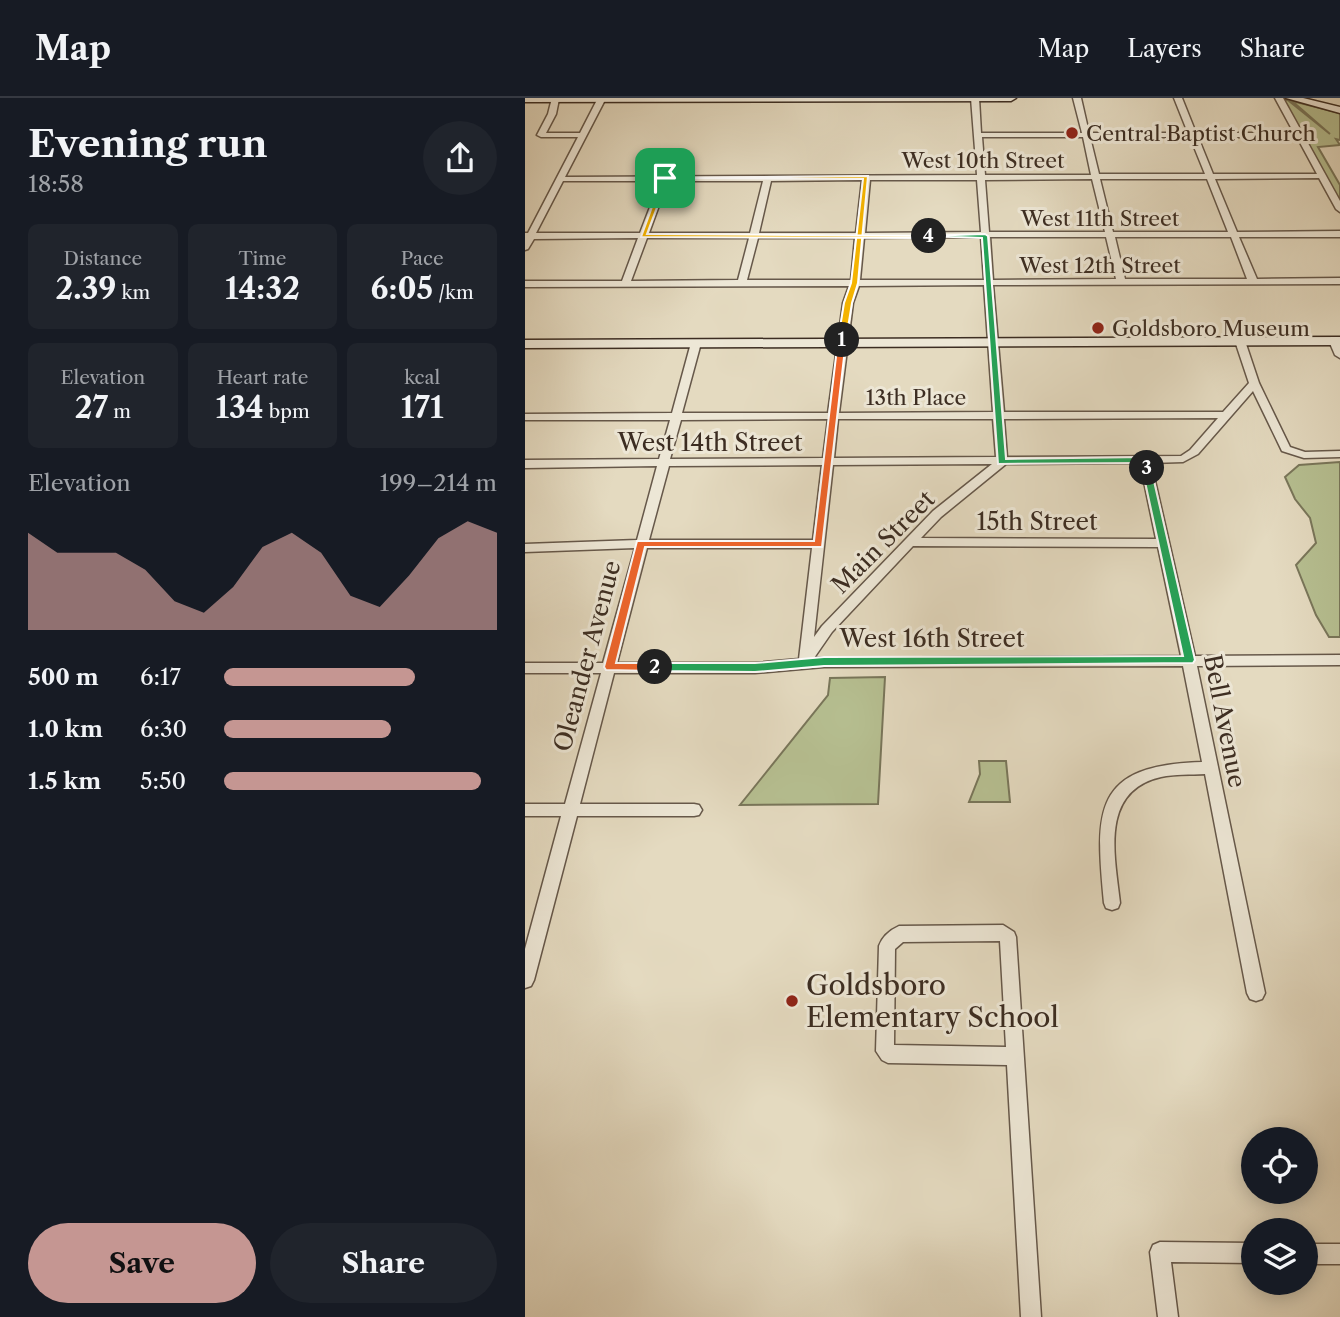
<!DOCTYPE html>
<meta charset="utf-8">
<style>
:root{--surface:#171b24;--page:#20242c;--text:#f1f3f6;--muted:#9ea1a6;--line:#363941;--accent:#c59692}
body{margin:0;font-family:"Libre Caslon Text",serif;background:var(--page);color:var(--text);height:100vh;display:flex;flex-direction:column;font-size:26px;white-space:nowrap}
*{box-sizing:border-box;margin:0}
p{font-size:23px;color:var(--muted)}
.icon{flex:none;width:38px;height:38px;fill:none;stroke:currentColor;stroke-width:2;stroke-linecap:round;stroke-linejoin:round}
.map{position:relative;flex:1;overflow:hidden}
.panel{display:flex;flex-direction:column;background:var(--surface);width:525px}
.panel>*{flex:none}
.buttons{position:absolute;left:716px;top:1029px;display:grid;gap:14px}
.buttons a{display:grid;place-items:center;width:77px;height:77px;border-radius:50%;background:var(--surface);box-shadow:0 4px 18px #0003;font-size:35px}
.pin{position:absolute;display:grid;place-items:center;width:60px;height:60px;color:#fff;margin:-30px;border-radius:14px;box-shadow:0 4px 10px #0006}
.km{position:absolute;width:35px;height:35px;margin:-18px;border-radius:50%;background:#222;color:#fff;font-size:19px;line-height:35px;text-align:center}
.round{display:grid;place-items:center;flex:none;width:74px;height:74px;border-radius:37px;background:var(--page)}
.summary{display:flex;align-items:center;justify-content:space-between;height:119px;padding:0 28px}
h1{font-size:38px;font-weight:800;line-height:52px}
.metrics{display:grid;grid-template-columns:repeat(3,1fr);gap:10px;height:119px;padding:7px 28px}
.metrics div{display:grid;align-content:center;border-radius:10px;background:var(--page);text-align:center}
.metrics b{font-size:30px;font-weight:800}
.metrics small{font-size:19px;font-weight:400}
.metrics p{font-size:19px}
.chart{height:196px;padding:14px 28px}
.chart p{display:flex;justify-content:space-between}
.chart svg{width:100%;height:126px;margin-top:7px;fill:var(--accent);opacity:.7}
.action{display:flex;gap:14px;margin-top:auto;padding:14px 28px}
.action a{flex:1;height:80px;border-radius:42px;background:var(--accent);color:#111;font-size:28px;font-weight:800;line-height:80px;text-align:center}
.action a+a{background:var(--page);color:var(--text)}
ul{padding:0 28px;list-style:none;font-size:23px}
li{display:grid;grid-template-columns:112px 84px 1fr;align-items:center;height:52px}
li i{height:18px;border-radius:9px;background:var(--accent)}
header{display:flex;align-items:center;gap:42px;box-sizing:border-box;height:98px;padding:0 35px;background:var(--surface);border-bottom:2px solid var(--line)}
header strong{font-size:33px}
nav{display:flex;gap:38px;margin-inline-start:auto;font-size:24px}
main{display:flex;flex:1;min-height:0}
.map>svg:first-child{display:block}
.green{fill:#b6bf91;stroke:#79765a;stroke-width:2}
.lines{fill:none;stroke-linecap:round;stroke-linejoin:round}
.street-casing{stroke:#66584a;stroke-width:3}
.secondary-casing{stroke:#3c2d22;stroke-width:3}
.street{fill:#ede7d6;fill-rule:evenodd}
.secondary{fill:#ede7d6;fill-rule:evenodd}
.split-1{fill:#f5b400;stroke:#fff;stroke-width:2}
.split-2{fill:#f0652b;stroke:#fff;stroke-width:2}
.split-3{fill:#22a559;stroke:#fff;stroke-width:2}
.split-4{fill:#22a559;stroke:#fff;stroke-width:2}
.split-5{fill:#f5b400;stroke:#fff;stroke-width:2}
.poi-dot{fill:#8f2418;stroke:#ede7d6;stroke-width:2.5}
.labels{text-anchor:middle;dominant-baseline:central;stroke-width:6;stroke-linejoin:round;paint-order:stroke}
.far-poi-label{font-size:21px;fill:#3c2d22;stroke:#ede7d6;text-anchor:start}
.far-street-label{font-size:21px;fill:#3c2d22;stroke:#ede7d6}
.street-label{font-size:24px;fill:#3c2d22;stroke:#ede7d6}
.near-poi-label{font-size:28px;fill:#3c2d22;stroke:#ede7d6;text-anchor:start}
</style>
<header>
<strong>Map</strong>
<nav><a>Map</a><a>Layers</a><a>Share</a></nav>
</header>
<main>
<section class="panel">
<div class="summary"><div><h1>Evening run</h1><p>18:58</p></div><a class="round"><svg class="icon" aria-label="share" viewBox="0 0 24 24"><path d="M12 15V3M7 8l5-5 5 5M5 13v7h14v-7"/></svg></a></div>
<div class="metrics">
<div><p>Distance</p><b>2.39<small> km</small></b></div>
<div><p>Time</p><b>14:32</b></div>
<div><p>Pace</p><b>6:05<small> /km</small></b></div>
</div>
<div class="metrics">
<div><p>Elevation</p><b>27<small> m</small></b></div>
<div><p>Heart rate</p><b>134<small> bpm</small></b></div>
<div><p>kcal</p><b>171</b></div>
</div>
<div class="chart"><p><span>Elevation</span>199–214 m</p>
<svg viewBox="0 0 160 44" preserveAspectRatio="none"><path d="M0 44V10L10 17L20 17L30 17L40 23L50 34L60 38L70 29L80 15L90 10L100 17L110 32L120 36L130 25L140 12L150 6L160 10V44z"/></svg>
</div>
<ul>
<li><b>500 m</b>6:17<i style="width:70%"></i></li>
<li><b>1.0 km</b>6:30<i style="width:61%"></i></li>
<li><b>1.5 km</b>5:50<i style="width:94%"></i></li>
</ul>
<div class="action"><a>Save</a><a>Share</a></div>
</section>
<div class="map">
<svg width="815" height="1219" viewBox="0 0 815 1219">
<rect width="100%" height="100%" fill="#e4dac0"/>
<filter id="stains"><feTurbulence type="fractalNoise" baseFrequency=".00286" numOctaves="4"/><feColorMatrix values="0 0 0 0 .2 0 0 0 0 .09 0 0 0 0 .02 0 0 0 .5 -.17"/></filter>
<radialGradient id="worn" r=".72"><stop offset=".6" stop-color="#630" stop-opacity="0"/><stop offset="1" stop-color="#630" stop-opacity=".3"/></radialGradient>
<g class="green">
<polygon points="757,1 815,13 768,2 764,3 805,36 767,3 815,15 815,42 811,41 815,47 793,49 815,87 815,104"/>
<polygon points="815,364 815,539 804,539 791,517 771,467 791,445 785,420 770,401 760,379 774,367"/>
<polygon points="360,579 353,706 215,707 303,597 305,580"/>
<polygon points="454,663 481,663 485,704 444,704 455,676"/>
</g>
<g class="lines">
<g class="street-casing">
<g id="street">
<path d="M 27,0 L 34,1 L 31,16 L 21,35 L 55,35 L 73,0 L 81,0 L 40,79 L 452,77 L 446,0 L 454,0 L 456,35 L 557,35 L 548,0 L 556,0 L 564,35 L 663,35 L 649,0 L 657,0 L 671,35 L 769,35 L 750,0 L 758,0 L 815,103 L 815,114 L 811,111 L 794,80 L 690,81 L 712,134 L 815,133 L 815,139 L 714,139 L 732,181 L 815,180 L 815,186 L 468,187 L 479,314 L 698,314 L 724,285 L 710,243 L 715,240 L 720,243 L 734,285 L 765,349 L 780,354 L 815,353 L 815,359 L 779,360 L 757,353 L 728,293 L 673,356 L 658,364 L 626,365 L 670,558 L 815,557 L 815,567 L 672,568 L 740,895 L 737,901 L 731,903 L 725,901 L 722,895 L 680,676 C 665,677 650,676 636,679 C 574,693 590,759 595,805 L 593,810 L 587,812 L 581,810 L 579,805 C 570,712 568,667 677,664 L 658,568 L 299,569 L 230,575 L 89,575 L 55,706 L 169,706 L 174,707 L 177,712 L 174,717 L 169,718 L 52,718 L 9,882 L 6,888 L 0,890 L 0,851 L 36,718 L 0,718 L 0,706 L 40,706 L 76,575 L 0,575 L 0,565 L 78,565 L 110,450 L 0,454 L 0,446 L 112,442 L 132,368 L 0,370 L 0,362 L 134,361 L 145,322 L 0,322 L 0,316 L 147,315 L 166,245 L 171,242 L 176,245 L 157,315 L 303,315 L 318,205 L 324,188 L 0,189 L 0,183 L 97,183 L 113,140 L 9,141 L 3,151 L 0,152 L 0,135 L 3,135 L 53,39 L 16,39 L 12,37 L 23,16 ZM 457,39 L 558,39 L 566,77 L 460,77 ZM 565,39 L 665,39 L 680,76 L 574,76 ZM 673,39 L 772,39 L 792,76 L 688,76 ZM 567,81 L 580,134 L 464,134 L 460,82 ZM 575,81 L 682,81 L 703,134 L 588,134 ZM 337,82 L 331,135 L 234,135 L 246,83 ZM 345,82 L 452,82 L 456,134 L 340,135 ZM 38,83 L 135,83 L 115,135 L 11,135 ZM 143,83 L 238,83 L 225,135 L 124,135 ZM 456,139 L 459,182 L 335,182 L 339,140 ZM 465,139 L 581,139 L 591,181 L 468,182 ZM 590,139 L 706,139 L 722,181 L 600,181 ZM 122,140 L 224,140 L 213,182 L 106,183 ZM 233,140 L 330,140 L 326,182 L 222,182 ZM 459,187 L 468,314 L 314,315 L 328,205 L 334,188 ZM 693,320 L 665,352 L 656,358 L 482,359 L 479,321 ZM 303,321 L 298,360 L 145,361 L 156,322 ZM 313,321 L 468,321 L 471,359 L 309,360 ZM 615,365 L 631,441 L 396,440 L 416,419 L 481,366 ZM 467,366 L 408,413 L 297,528 L 289,539 L 308,367 ZM 297,367 L 288,442 L 124,442 L 144,368 ZM 388,448 L 633,449 L 656,558 L 289,560 L 307,534 ZM 122,450 L 287,450 L 274,561 L 230,565 L 92,565 Z"/>
<polygon points="809,240 815,245 815,260 810,257 804,243"/>
<path d="M 478,827 L 489,834 L 491,839 L 516,1219 L 496,1219 L 482,967 L 363,965 L 357,962 L 351,953 L 354,848 C 357,839 365,832 374,828 ZM 475,843 L 481,949 L 369,947 L 370,851 L 378,844 Z"/>
<polygon points="635,1144 728,1145 728,1165 646,1164 653,1219 633,1219 625,1154 628,1147"/>
<rect x="780" y="1146" width="35" height="20"/>
</g>
</g>
<g class="secondary-casing">
<g id="secondary">
<polygon points="0,0 491,0 486,3 0,4"/>
<polygon points="761,0 778,0 815,9 815,15"/>
<polygon points="815,239 815,247 0,250 0,242"/>
</g>
</g>
<use href="#street" class="street"/>
<use href="#secondary" class="secondary"/>
</g>
<polygon class="split-1" points="343,78 333,185 327,205 321,242 317,244 313,242 319,205 326,185 338,81 137,80"/>
<polygon class="split-2" points="317,239 321,242 297,449 120,449 91,565 130,565 135,569 130,573 81,572 79,569 112,443 289,443 313,242"/>
<polygon class="split-3" points="622,368 626,370 670,562 668,565 299,568 230,574 130,573 124,569 130,565 230,565 299,559 658,558 617,370"/>
<polygon class="split-4" points="460,136 463,138 481,361 620,359 624,362 625,372 618,372 616,365 473,366 457,140 400,138"/>
<polygon class="split-5" points="138,79 143,80 122,136 407,138 404,140 116,139"/>
<g class="poi-dot">
<circle cx="547" cy="35" r="7"/>
<circle cx="573" cy="230" r="7"/>
<circle cx="267" cy="903" r="7"/>
</g>
<g class="labels">
<g class="far-poi-label">
<text x="561" y="35">Central Baptist Church</text>
<text x="587" y="230">Goldsboro Museum</text>
</g>
<g class="far-street-label">
<text x="458" y="62">West 10th Street</text>
<text x="575" y="120">West 11th Street</text>
<text x="575" y="167">West 12th Street</text>
<text x="391" y="299">13th Place</text>
</g>
<g class="street-label">
<text x="185" y="344">West 14th Street</text>
<text x="512" y="423">15th Street</text>
<text transform="translate(358 444) rotate(-45)">Main Street</text>
<text x="407" y="540">West 16th Street</text>
<text transform="translate(62 558) rotate(-75)">Oleander Avenue</text>
<text transform="translate(700 623) rotate(79)">Bell Avenue</text>
</g>
<g class="near-poi-label">
<text x="281" y="887">Goldsboro<tspan x="281" dy="32">Elementary School</tspan></text>
</g>
</g>
<rect width="100%" height="100%" filter="url(#stains)"/>
<rect width="100%" height="100%" fill="url(#worn)"/>
</svg>
<div class="buttons">
<a><svg class="icon" aria-label="locate" viewBox="0 0 24 24"><circle cx="12" cy="12" r="6"/><path d="M12 2v4M12 18v4M2 12h4M18 12h4"/></svg></a>
<a><svg class="icon" aria-label="layers" viewBox="0 0 24 24"><path d="M12 4l9 5-9 5-9-5zM3 14l9 5 9-5"/></svg></a>
</div>
<div class="pin" style="left:140px;top:80px;background:#1e9e55"><svg class="icon" aria-label="arrive" viewBox="0 0 24 24"><path d="M6 21V4h12l-3 4 3 4H6"/></svg></div>
<b class="km" style="left:317px;top:242px">1</b>
<b class="km" style="left:130px;top:569px">2</b>
<b class="km" style="left:622px;top:370px">3</b>
<b class="km" style="left:404px;top:138px">4</b>
</div>
</main>
